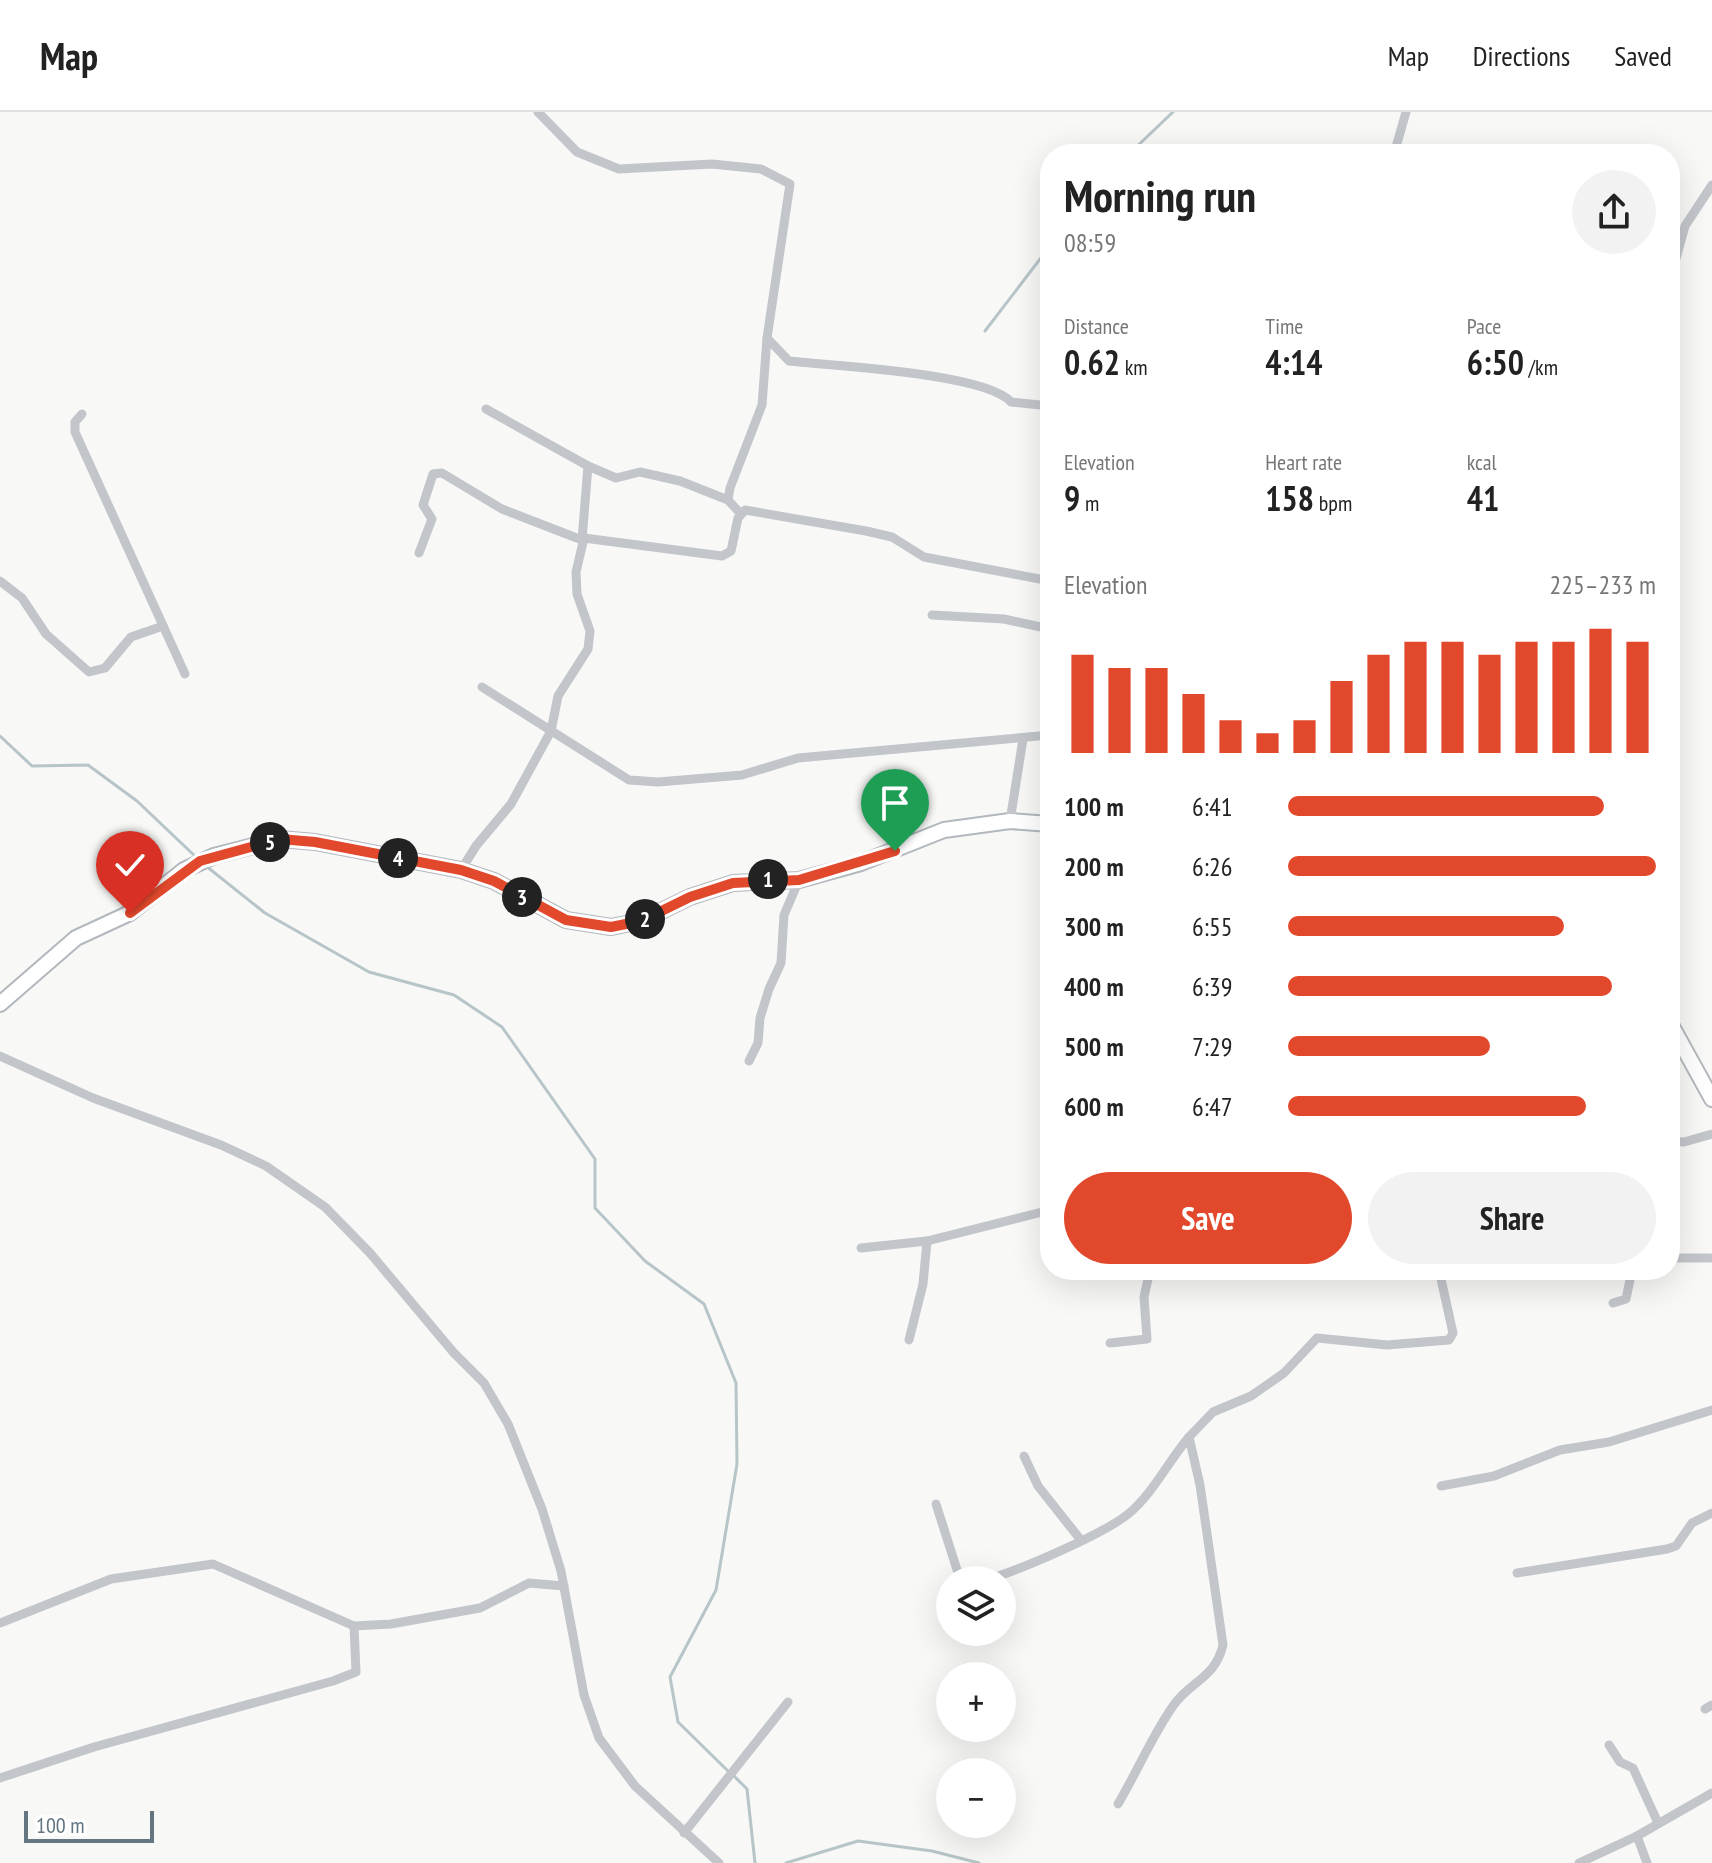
<!DOCTYPE html>
<meta charset="utf-8">
<style>
:root{--surface:#fff;--page:#f2f2f2;--text:#222;--muted:#767676;--line:#e0e0e0;--accent:#e2492c}
body{margin:0;font-family:"PT Sans Narrow",sans-serif;background:var(--page);color:var(--text);height:100vh;display:flex;flex-direction:column;font-size:30px;white-space:nowrap}
*{box-sizing:border-box;margin:0}
p{font-size:26px;color:var(--muted)}
.icon{flex:none;width:44px;height:44px;fill:none;stroke:currentColor;stroke-width:2;stroke-linecap:round;stroke-linejoin:round}
.map{position:relative;flex:1;overflow:hidden}
.drawer{position:absolute;left:1040px;top:32px;width:640px;height:1136px;display:flex;flex-direction:column;background:var(--surface);border-radius:32px;box-shadow:0 8px 32px #0002}
.drawer>*{flex:none}
.controls{position:absolute;left:936px;top:1454px;display:grid;gap:16px}
.controls a{display:grid;place-items:center;width:80px;height:80px;border-radius:50%;background:var(--surface);box-shadow:0 8px 32px #0002;font-size:40px}
.scale{position:absolute;left:24px;bottom:20px;width:130px;box-sizing:border-box;padding-left:8px;border:4px solid #647681;border-top:0;font-size:22px;line-height:28px;white-space:nowrap;color:#647681;-webkit-text-stroke:6px #fff;paint-order:stroke}
.pin{position:absolute;display:grid;place-items:center;width:68px;height:68px;color:#fff;margin:-82px -34px;border-radius:50% 50% 50% 0;rotate:-45deg;box-shadow:0 0 8px #0007}
.pin .icon{rotate:45deg}
.km{position:absolute;width:40px;height:40px;margin:-20px;border-radius:50%;background:#222;color:#fff;font-size:22px;line-height:40px;text-align:center}
.round{display:grid;place-items:center;flex:none;width:84px;height:84px;border-radius:42px;background:var(--page)}
.head{display:flex;align-items:center;justify-content:space-between;height:136px;padding:0 24px}
h1{font-size:44px;font-weight:700;line-height:60px}
.metrics{display:grid;grid-template-columns:repeat(3,1fr);gap:12px;height:136px;padding:8px 24px}
.metrics div{display:grid;align-content:center}
.metrics b{font-size:34px;font-weight:700}
.metrics small{font-size:22px;font-weight:400}
.metrics p{font-size:22px}
.chart{height:224px;padding:16px 24px}
.chart p{display:flex;justify-content:space-between}
.chart svg{width:100%;height:144px;margin-top:8px;stroke:var(--accent);stroke-width:6}
.button{display:flex;gap:16px;margin-top:auto;padding:16px 24px}
.button a{flex:1;height:92px;border-radius:48px;background:var(--accent);color:#fff;font-size:32px;font-weight:700;line-height:92px;text-align:center}
.button a+a{background:var(--page);color:var(--text)}
ul{padding:0 24px;list-style:none;font-size:26px}
li{display:grid;grid-template-columns:128px 96px 1fr;align-items:center;height:60px}
li i{height:20px;border-radius:10px;background:var(--accent)}
header{display:flex;align-items:center;gap:48px;box-sizing:border-box;height:112px;padding:0 40px;background:var(--surface);border-bottom:2px solid var(--line)}
header strong{font-size:38px}
nav{display:flex;gap:44px;margin-inline-start:auto;font-size:28px}
.map>svg:first-child{display:block}
.lines{fill:none;stroke-linecap:round;stroke-linejoin:round}
.stream{stroke:#b7c5c8;stroke-width:3}
.secondary-casing{stroke:#b2b8bd;stroke-width:18}
.street{stroke:#c2c6ca;stroke-width:9}
.secondary{stroke:#fff;stroke-width:14}
.route-casing{stroke:#fff;stroke-width:16}
.route{stroke:#e2492c;stroke-width:10}
</style>
<header>
<strong>Map</strong>
<nav><a>Map</a><a>Directions</a><a>Saved</a></nav>
</header>
<div class="map">
<svg width="1712" height="1751" viewBox="0 0 1712 1751">
<rect width="100%" height="100%" fill="#f8f8f6"/>
<g class="lines">
<g class="stream">
<polyline points="1129,42 1173,0"/>
<polyline points="985,219 1050,134"/>
<polyline points="0,624 32,654 88,653 137,689 198,747"/>
<polyline points="206,754 265,801 369,860 454,883 502,915 595,1047 595,1096 645,1149 704,1192 736,1271 737,1352 716,1478 670,1565 678,1610 728,1659"/>
<polyline points="734,1664 747,1677 755,1751"/>
<polyline points="786,1751 858,1729 932,1739 979,1751"/>
</g>
<g class="secondary-casing">
<g id="secondary">
<polyline points="0,892 76,826 130,801 184,758 214,744 280,727 315,730 461,758 494,769 566,808 611,815 641,809 690,785 733,771 799,768 861,751 944,718 1010,709 1050,712"/>
<polyline points="1670,911 1712,987"/>
</g>
</g>
<g class="street">
<polyline points="538,0 577,40 619,57 712,52 761,57 790,72 767,226"/>
<polyline points="1394,42 1406,0"/>
<polyline points="1670,168 1685,114 1712,73"/>
<polyline points="82,302 75,310 75,320 185,562"/>
<polyline points="588,354 616,366 640,360 680,369 728,388"/>
<path d="M 740,401 L 728,388 L 730,376 L 762,293 L 767,226 L 789,249 C 833,254 985,261 1011,290 L 1050,294"/>
<polyline points="419,441 432,407 423,393 433,362 442,361 502,397 582,428 588,354 486,297"/>
<polyline points="0,469 22,486 46,522 89,560 105,556 131,525 163,514"/>
<polyline points="932,503 1004,507 1050,517"/>
<polyline points="482,575 629,668 658,670 742,663 798,646 1050,623"/>
<polyline points="1010,709 1023,627"/>
<polyline points="461,758 476,734 511,692 551,619 558,584 588,537 590,519 577,482 576,460 584,426 722,444 731,439 738,406 745,398 866,419 892,425 924,445 1050,469"/>
<polyline points="0,944 93,986 221,1033 266,1054 325,1095 370,1141 454,1241 484,1271 508,1312 542,1397 561,1459 584,1583 599,1626 635,1674 719,1751"/>
<polyline points="749,949 758,931 760,906 769,877 781,851 784,803 799,768"/>
<polyline points="1670,1029 1684,1030 1712,1022"/>
<polyline points="1670,1124 1674,1146"/>
<polyline points="861,1136 927,1129 1050,1098"/>
<polyline points="1670,1146 1712,1146"/>
<polyline points="1613,1191 1626,1187 1632,1158"/>
<polyline points="909,1228 923,1172 927,1129"/>
<polyline points="1110,1231 1147,1227 1144,1185 1150,1158"/>
<polyline points="1189,1325 1213,1300 1251,1284 1284,1261 1317,1226 1387,1233 1449,1228 1453,1221 1439,1158"/>
<polyline points="1024,1344 1038,1374 1080,1427"/>
<polyline points="1441,1374 1494,1364 1560,1338 1609,1330 1712,1298"/>
<polyline points="936,1392 959,1464 980,1468"/>
<polyline points="1517,1461 1667,1437 1676,1434 1692,1411 1712,1401"/>
<path d="M 986,1468 C 1020,1458 1099,1424 1127,1403 C 1153,1382 1167,1351 1189,1325 L 1200,1373 L 1223,1533 C 1215,1567 1190,1569 1173,1594 C 1152,1624 1137,1660 1118,1692"/>
<polyline points="0,1511 111,1467 213,1452 354,1514 391,1512 480,1496 529,1471 564,1474"/>
<polyline points="1705,1597 1712,1593"/>
<polyline points="1609,1633 1620,1650 1633,1656 1658,1711"/>
<polyline points="0,1666 94,1635 333,1569 356,1560 354,1514"/>
<polyline points="684,1721 788,1590"/>
<polyline points="1579,1751 1637,1724"/>
<polyline points="1647,1751 1637,1724 1712,1681"/>
</g>
<use href="#secondary" class="secondary"/>
</g>
<g class="lines">
<g class="route-casing">
<polyline id="route" points="130,801 200,749 280,727 315,730 461,758 494,769 566,808 611,815 641,809 690,785 733,771 799,768 895,739"/>
</g>
<use href="#route" class="route"/>
</g>
</svg>
<div class="controls">
<a><svg class="icon" aria-label="layers" viewBox="0 0 24 24"><path d="M12 4l9 5-9 5-9-5zM3 14l9 5 9-5"/></svg></a>
<a>+</a>
<a>−</a>
</div>
<div class="scale">100 m</div>
<div class="pin" style="left:895px;top:739px;background:#1e9e55"><svg class="icon" aria-label="arrive" viewBox="0 0 24 24"><path d="M6 21V4h12l-3 4 3 4H6"/></svg></div>
<div class="pin" style="left:130px;top:801px;background:#d93025"><svg class="icon" aria-label="check" viewBox="0 0 24 24"><path d="M5 12l5 5 9-10"/></svg></div>
<b class="km" style="left:768px;top:767px">1</b>
<b class="km" style="left:645px;top:807px">2</b>
<b class="km" style="left:522px;top:785px">3</b>
<b class="km" style="left:398px;top:746px">4</b>
<b class="km" style="left:270px;top:730px">5</b>
<section class="drawer">
<div class="head"><div><h1>Morning run</h1><p>08:59</p></div><a class="round"><svg class="icon" aria-label="share" viewBox="0 0 24 24"><path d="M12 15V3M7 8l5-5 5 5M5 13v7h14v-7"/></svg></a></div>
<div class="metrics">
<div><p>Distance</p><b>0.62<small> km</small></b></div>
<div><p>Time</p><b>4:14</b></div>
<div><p>Pace</p><b>6:50<small> /km</small></b></div>
</div>
<div class="metrics">
<div><p>Elevation</p><b>9<small> m</small></b></div>
<div><p>Heart rate</p><b>158<small> bpm</small></b></div>
<div><p>kcal</p><b>41</b></div>
</div>
<div class="chart"><p><span>Elevation</span>225–233 m</p>
<svg viewBox="0 0 160 44" preserveAspectRatio="none"><path d="M5 44V14M15 44V18M25 44V18M35 44V26M45 44V34M55 44V38M65 44V34M75 44V22M85 44V14M95 44V10M105 44V10M115 44V14M125 44V10M135 44V10M145 44V6M155 44V10"/></svg>
</div>
<ul>
<li><b>100 m</b>6:41<i style="width:86%"></i></li>
<li><b>200 m</b>6:26<i style="width:100%"></i></li>
<li><b>300 m</b>6:55<i style="width:75%"></i></li>
<li><b>400 m</b>6:39<i style="width:88%"></i></li>
<li><b>500 m</b>7:29<i style="width:55%"></i></li>
<li><b>600 m</b>6:47<i style="width:81%"></i></li>
</ul>
<div class="button"><a>Save</a><a>Share</a></div>
</section>
</div>
